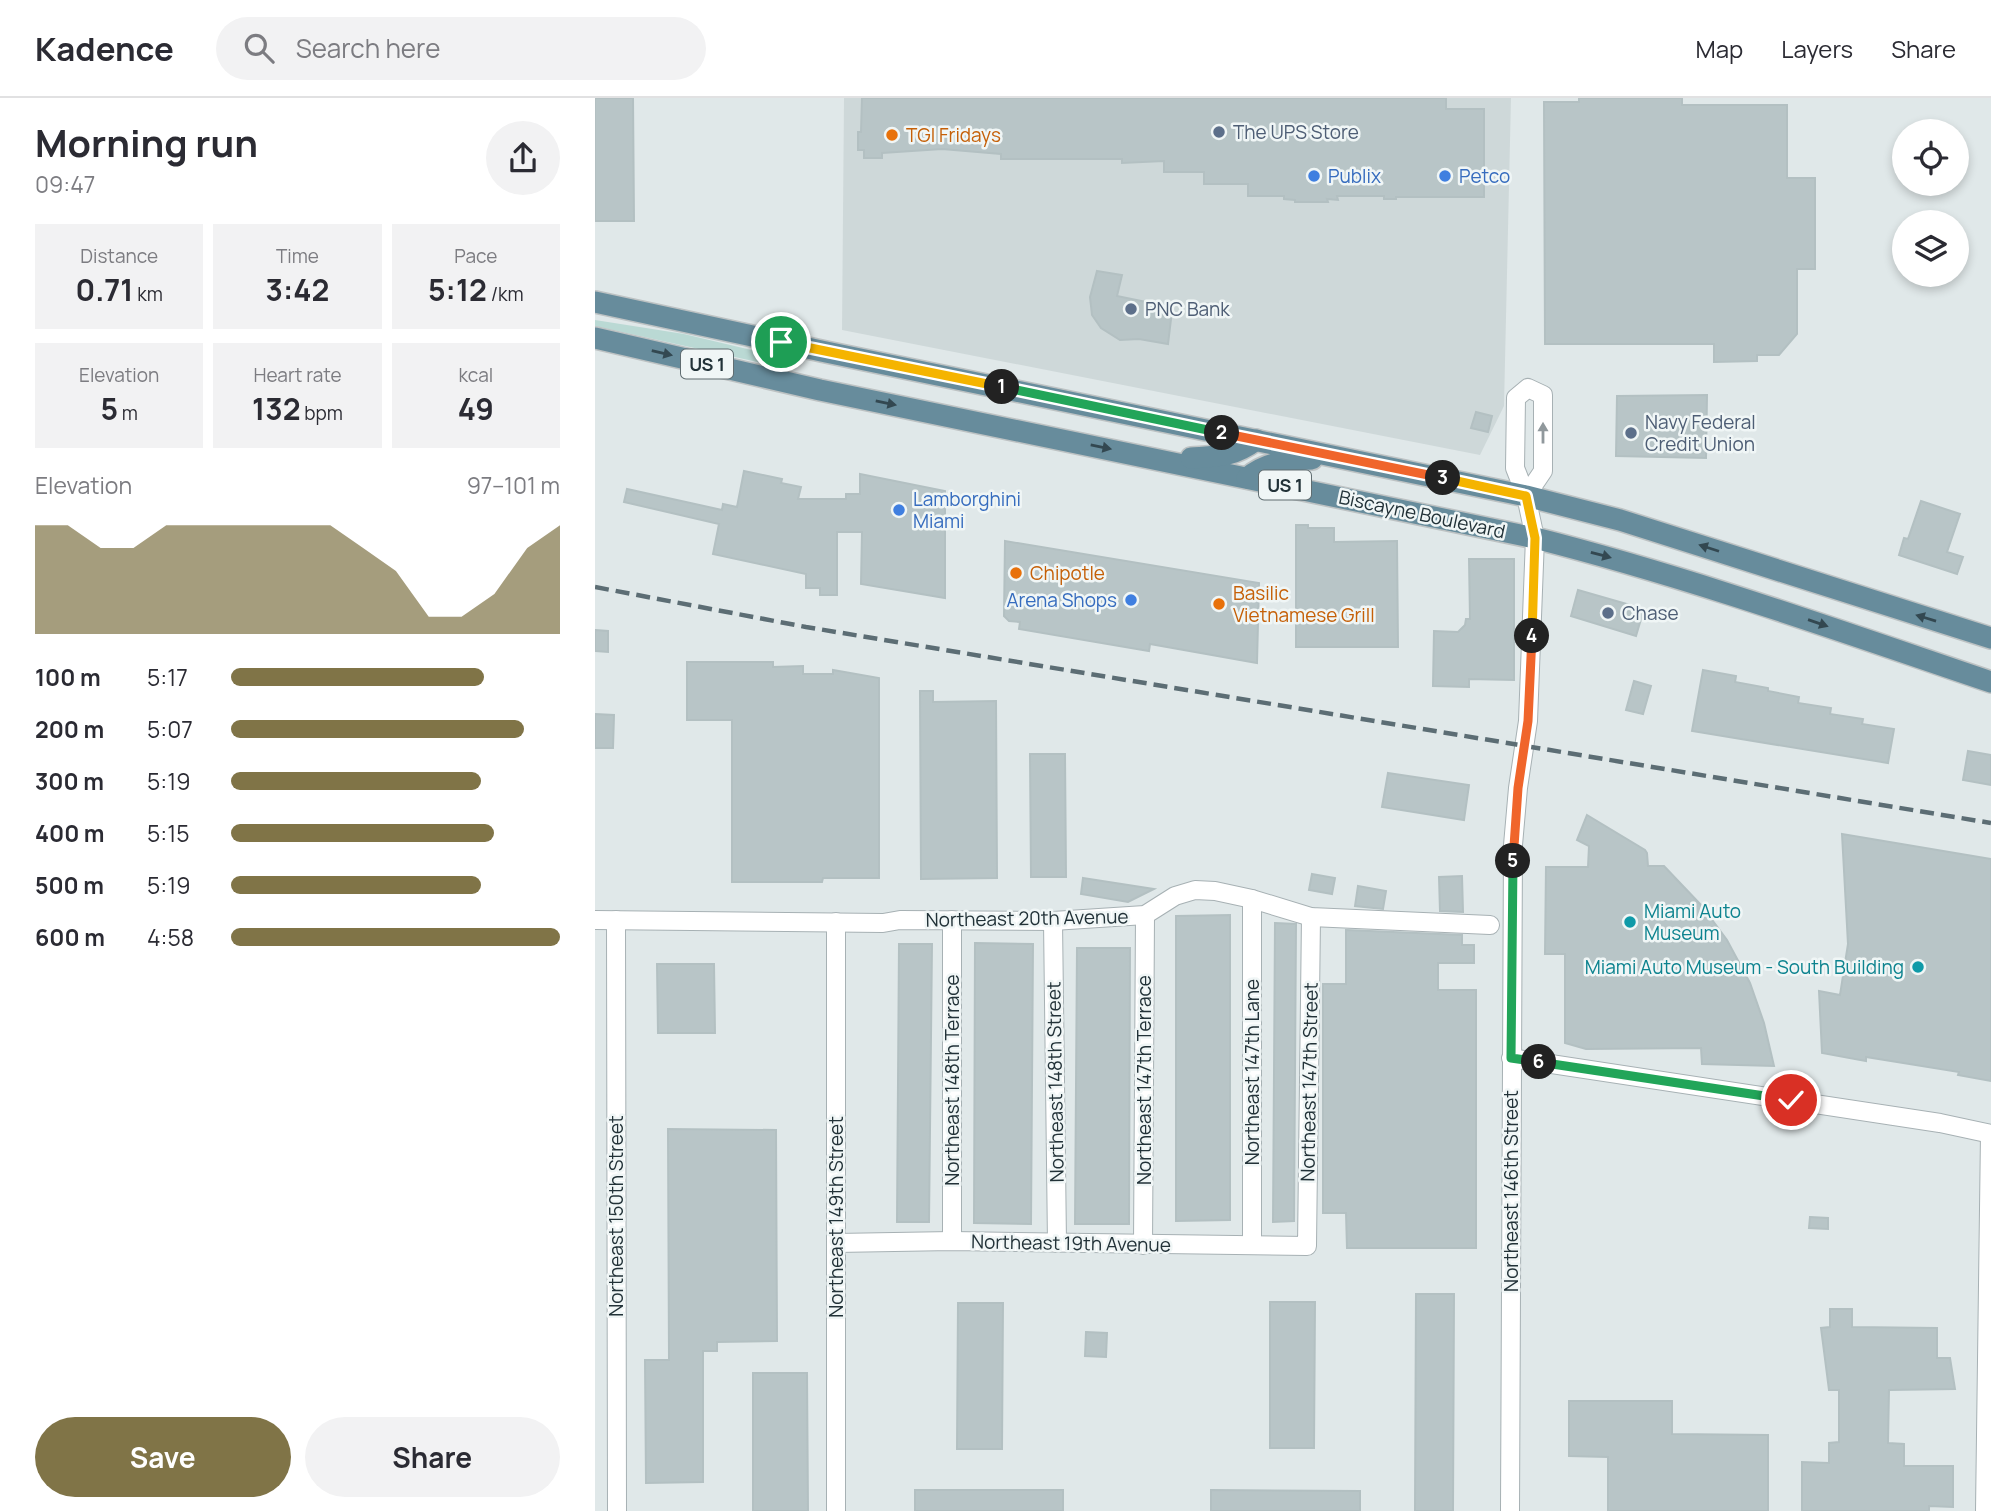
<!DOCTYPE html>
<meta charset="utf-8">
<style>
:root{--surface:#fff;--page:#f2f2f3;--text:#2b2b33;--muted:#7c7c81;--line:#e1e1e2;--accent:#807447}
body{margin:0;font-family:Manrope,sans-serif;background:var(--page);color:var(--text);height:100vh;display:flex;flex-direction:column;font-size:26px;white-space:nowrap}
*{box-sizing:border-box;margin:0}
p{font-size:23px;color:var(--muted)}
.icon{flex:none;width:38px;height:38px;fill:none;stroke:currentColor;stroke-width:2;stroke-linecap:round;stroke-linejoin:round}
.map{position:relative;flex:1;overflow:hidden}
.side{display:flex;flex-direction:column;background:var(--surface);width:595px}
.side>*{flex:none}
.buttons{position:absolute;left:1297px;top:21px;display:grid;gap:14px}
.buttons a{display:grid;place-items:center;width:77px;height:77px;border-radius:50%;background:var(--surface);box-shadow:0 4px 10px #0003;font-size:35px}
.pin{position:absolute;display:grid;place-items:center;width:60px;height:60px;color:#fff;margin:-30px;border:4px solid #fff;border-radius:50%;box-shadow:0 2px 7px #0007}
.km{position:absolute;width:35px;height:35px;margin:-18px;border-radius:50%;background:#222;color:#fff;font-size:19px;line-height:35px;text-align:center}
.round{display:grid;place-items:center;flex:none;width:74px;height:74px;border-radius:37px;background:var(--page)}
.overview{display:flex;align-items:center;justify-content:space-between;height:119px;padding:0 35px}
h1{font-size:38px;font-weight:700;line-height:52px}
.figures{display:grid;grid-template-columns:repeat(3,1fr);gap:10px;height:119px;padding:7px 35px}
.figures div{display:grid;align-content:center;border-radius:0px;background:var(--page);text-align:center}
.figures b{font-size:30px;font-weight:700}
.figures small{font-size:19px;font-weight:400}
.figures p{font-size:19px}
.chart{height:196px;padding:14px 35px}
.chart p{display:flex;justify-content:space-between}
.chart svg{width:100%;height:126px;margin-top:7px;fill:var(--accent);opacity:.7}
.primary-button{display:flex;gap:14px;margin-top:auto;padding:14px 35px}
.primary-button a{flex:1;height:80px;border-radius:42px;background:var(--accent);color:#fff;font-size:28px;font-weight:700;line-height:80px;text-align:center}
.primary-button a+a{background:var(--page);color:var(--text)}
ul{padding:0 35px;list-style:none;font-size:23px}
li{display:grid;grid-template-columns:112px 84px 1fr;align-items:center;height:52px}
li i{height:18px;border-radius:9px;background:var(--accent)}
header{display:flex;align-items:center;gap:42px;box-sizing:border-box;height:98px;padding:0 35px;background:var(--surface);border-bottom:2px solid var(--line)}
header strong{font-size:33px}
nav{display:flex;gap:38px;margin-inline-start:auto;font-size:24px}
.search{width:490px;height:63px;background:var(--page);display:flex;align-items:center;gap:18px;box-sizing:border-box;padding:0 24px;border-radius:38px;color:var(--muted);font-size:26px}
main{display:flex;flex:1;min-height:0}
.map>svg:first-child{display:block}
.built{fill:#ced8d9}
.green{fill:#bad9d4}
.building{fill:#b8c5c7;stroke:#b3c0c2;stroke-width:2}
.lines{fill:none;stroke-linecap:round;stroke-linejoin:round}
.minor-casing{stroke:#a7b1b4;stroke-width:20}
.major-casing{stroke:#bdc2c3;stroke-width:24}
.minor{stroke:#fff;stroke-width:18}
.major{stroke:#678c9c;stroke-width:21}
.rail{stroke:#5c6d74;stroke-width:4.5;stroke-dasharray:14 7;stroke-linecap:butt}
.oneway{fill:#334851}
.oneway2{fill:#90989c}
.split-1-casing{stroke:#fff;stroke-width:14}
.split-2-casing{stroke:#fff;stroke-width:14}
.split-3-casing{stroke:#fff;stroke-width:14}
.split-4-casing{stroke:#fff;stroke-width:14}
.split-5-casing{stroke:#fff;stroke-width:14}
.split-6-casing{stroke:#fff;stroke-width:14}
.split-7-casing{stroke:#fff;stroke-width:14}
.split-1{stroke:#f5b400;stroke-width:9}
.split-2{stroke:#22a559;stroke-width:9}
.split-3{stroke:#f0652b;stroke-width:9}
.split-4{stroke:#f5b400;stroke-width:9}
.split-5{stroke:#f0652b;stroke-width:9}
.split-6{stroke:#22a559;stroke-width:9}
.split-7{stroke:#22a559;stroke-width:9}
.service-dot{fill:#5c6f8a;stroke:#f0f6f6;stroke-width:2.5}
.food-dot{fill:#e8710a;stroke:#f0f6f6;stroke-width:2.5}
.shop-dot{fill:#3f7fe0;stroke:#f0f6f6;stroke-width:2.5}
.culture-dot{fill:#0f9aa8;stroke:#f0f6f6;stroke-width:2.5}
.labels{text-anchor:middle;dominant-baseline:central;stroke-width:5;stroke-linejoin:round;paint-order:stroke}
.shield{fill:#f0f6f6;stroke:#606d71;stroke-width:2}
.shield-label{font-size:18px;font-weight:bold;fill:#223238}
.service-label{font-size:19px;fill:#4e5e75;stroke:#f0f6f6;text-anchor:start}
.food-label{font-size:19px;fill:#c56008;stroke:#f0f6f6;text-anchor:start}
.shop-label{font-size:19px;fill:#366cbe;stroke:#f0f6f6;text-anchor:start}
.street-label{font-size:19px;fill:#223238;stroke:#f0f6f6}
.culture-label{font-size:19px;fill:#0d838f;stroke:#f0f6f6;text-anchor:start}
</style>
<header>
<strong>Kadence</strong>
<div class="search"><svg class="icon" aria-label="search" viewBox="0 0 24 24"><circle cx="10" cy="10" r="6"/><path d="M15 15l6 6"/></svg>Search here</div>
<nav><a>Map</a><a>Layers</a><a>Share</a></nav>
</header>
<main>
<section class="side">
<div class="overview"><div><h1>Morning run</h1><p>09:47</p></div><a class="round"><svg class="icon" aria-label="share" viewBox="0 0 24 24"><path d="M12 15V3M7 8l5-5 5 5M5 13v7h14v-7"/></svg></a></div>
<div class="figures">
<div><p>Distance</p><b>0.71<small> km</small></b></div>
<div><p>Time</p><b>3:42</b></div>
<div><p>Pace</p><b>5:12<small> /km</small></b></div>
</div>
<div class="figures">
<div><p>Elevation</p><b>5<small> m</small></b></div>
<div><p>Heart rate</p><b>132<small> bpm</small></b></div>
<div><p>kcal</p><b>49</b></div>
</div>
<div class="chart"><p><span>Elevation</span>97–101 m</p>
<svg viewBox="0 0 160 44" preserveAspectRatio="none"><path d="M0 44V6L10 6L20 14L30 14L40 6L50 6L60 6L70 6L80 6L90 6L100 14L110 22L120 38L130 38L140 30L150 14L160 6V44z"/></svg>
</div>
<ul>
<li><b>100 m</b>5:17<i style="width:77%"></i></li>
<li><b>200 m</b>5:07<i style="width:89%"></i></li>
<li><b>300 m</b>5:19<i style="width:76%"></i></li>
<li><b>400 m</b>5:15<i style="width:80%"></i></li>
<li><b>500 m</b>5:19<i style="width:76%"></i></li>
<li><b>600 m</b>4:58<i style="width:100%"></i></li>
</ul>
<div class="primary-button"><a>Save</a><a>Share</a></div>
</section>
<div class="map">
<svg width="1396" height="1413" viewBox="0 0 1396 1413">
<rect width="100%" height="100%" fill="#e0e8e9"/>
<polygon class="built" points="249,0 916,0 909,308 885,357 247,232"/>
<polygon class="green" points="0,222 89,236 169,255 172,261 167,265 0,228"/>
<g class="building">
<polygon points="0,0 38,0 39,123 0,123"/>
<polygon points="267,0 851,0 851,11 889,11 889,99 801,99 801,101 789,101 789,98 742,98 743,102 732,101 733,104 700,104 700,102 689,101 689,98 653,98 653,86 609,86 609,74 569,74 569,63 527,65 527,61 406,61 406,56 347,51 287,55 287,60 269,60 269,52 263,52 263,34 266,34"/>
<polygon points="984,0 1087,0 1087,7 1192,7 1192,80 1220,80 1220,171 1202,171 1202,236 1184,257 1162,257 1162,263 1119,264 1119,246 950,246 949,4 984,4"/>
<polygon points="502,173 527,177 522,198 575,209 577,213 573,246 544,241 525,242 506,230 497,217 495,199"/>
<polygon points="1112,297 1111,360 1021,358 1022,298"/>
<polygon points="881,314 897,318 893,334 876,330"/>
<polygon points="149,373 187,381 186,385 206,389 203,401 251,401 251,396 265,396 265,376 350,393 350,500 266,486 267,434 242,434 242,497 225,497 225,490 211,490 211,476 118,456 124,426 29,404 32,391 127,412 128,406 142,409"/>
<polygon points="1326,403 1365,416 1352,454 1368,459 1362,476 1304,457 1309,440 1313,441"/>
<polygon points="701,427 713,427 713,430 739,430 739,444 802,443 803,549 701,549"/>
<polygon points="410,443 664,485 662,565 555,546 554,553 424,531 425,524 414,523 409,518"/>
<polygon points="874,461 919,461 919,582 874,581 874,589 838,588 839,533 863,534 870,527 871,521 875,521"/>
<polygon points="983,492 1049,511 1041,538 976,518"/>
<polygon points="0,532 13,533 13,554 0,553"/>
<polygon points="92,564 178,564 178,569 208,568 208,576 238,576 238,572 284,580 284,780 228,780 227,784 137,784 137,622 92,622"/>
<polygon points="1108,572 1141,578 1140,584 1173,590 1173,593 1204,599 1203,605 1236,610 1235,616 1268,621 1267,626 1299,631 1293,665 1097,633"/>
<polygon points="1039,583 1056,588 1048,616 1031,612"/>
<polygon points="325,593 338,593 338,604 401,603 402,780 326,781"/>
<polygon points="0,616 19,617 18,650 0,650"/>
<polygon points="1373,653 1396,657 1396,687 1368,682"/>
<polygon points="435,656 470,656 471,779 436,779"/>
<polygon points="793,675 874,687 869,722 787,709"/>
<polygon points="992,717 1050,752 1052,755 1053,768 1069,768 1106,807 1132,842 1155,885 1169,925 1179,968 1107,966 1106,950 991,951 970,945 970,856 950,856 951,769 993,769 994,748 982,742"/>
<polygon points="1247,736 1396,761 1396,983 1363,977 1364,974 1271,959 1271,963 1227,955 1224,893 1245,897 1253,846"/>
<polygon points="717,776 740,780 737,796 714,792"/>
<polygon points="867,778 868,814 845,813 844,779"/>
<polygon points="488,780 559,791 533,804 486,796"/>
<polygon points="763,788 791,793 788,811 760,808"/>
<polygon points="635,817 635,1122 581,1123 581,818"/>
<polygon points="680,825 701,826 699,1123 678,1124"/>
<polygon points="751,832 867,837 867,847 879,847 879,865 843,865 843,892 881,892 881,1150 752,1150 751,1115 728,1115 728,886 751,886"/>
<polygon points="380,845 438,846 436,1126 379,1125"/>
<polygon points="304,846 337,846 334,1124 302,1124"/>
<polygon points="482,850 535,850 534,1126 480,1126"/>
<polygon points="62,866 119,866 120,935 63,935"/>
<polygon points="73,1031 181,1032 182,1243 122,1244 122,1253 108,1253 108,1384 51,1385 50,1262 74,1262"/>
<polygon points="1215,1119 1233,1120 1233,1131 1214,1130"/>
<polygon points="821,1196 859,1196 858,1413 820,1413"/>
<polygon points="675,1204 720,1204 719,1350 675,1350"/>
<polygon points="363,1205 408,1205 407,1351 362,1351"/>
<polygon points="1235,1211 1257,1211 1257,1229 1342,1230 1342,1260 1355,1260 1360,1291 1294,1292 1293,1345 1309,1346 1309,1368 1358,1368 1358,1409 1334,1408 1334,1413 1207,1413 1207,1364 1234,1365 1234,1345 1244,1344 1244,1292 1234,1292 1226,1230 1235,1229"/>
<polygon points="491,1234 512,1235 511,1259 490,1258"/>
<polygon points="158,1275 212,1275 213,1413 158,1413"/>
<polygon points="974,1303 1077,1303 1077,1336 1173,1337 1173,1413 1013,1413 1013,1359 974,1358"/>
<rect x="320" y="1392" width="148" height="21"/>
<polygon points="616,1392 765,1393 765,1413 616,1413"/>
</g>
<g class="lines">
<g class="minor-casing">
<g id="minor">
<polyline points="0,822 288,825 305,822 458,823 550,817 580,798 600,792 620,793 657,801 716,819 895,827"/>
<polyline points="21,822 22,1413"/>
<polyline points="458,823 462,1145"/>
<polyline points="241,824 241,1413"/>
<polyline points="916,960 1345,1025 1396,1036"/>
<polyline points="357,1143 357,822"/>
<polyline points="241,1145 357,1143 712,1148 716,819"/>
<polyline points="548,1147 550,817"/>
<polyline points="657,1147 657,801"/>
<polyline points="915,1413 918,747 923,690 933,623 940,440 931,398 920,370 921,300 933,290 948,297 948,373 931,398"/>
<polyline points="1390,1413 1395,1036"/>
</g>
</g>
<g class="major-casing">
<g id="major">
<polyline points="0,204 231,254 931,398 1025,422 1396,540"/>
<path d="M 0,240 L 225,292 L 940,440 C 1094,479 1245,533 1396,584"/>
<path d="M 596,360 C 623,358 638,359 661,342"/>
<path d="M 652,380 C 671,364 692,362 717,361"/>
</g>
</g>
<use href="#minor" class="minor"/>
<use href="#major" class="major"/>
<polyline class="rail" points="0,489 211,529 1396,725"/>
</g>
<defs><path id="oneway-solid" d="M-6-.8H1V-3.2L6.5 0L1 3.2V.8H-6Z" transform="scale(1.75)"/></defs>
<g class="oneway">
<use href="#oneway-solid" transform="translate(67 255) rotate(13)"/>
<use href="#oneway-solid" transform="translate(291 305) rotate(12)"/>
<use href="#oneway-solid" transform="translate(506 349) rotate(11)"/>
<use href="#oneway-solid" transform="translate(1114 450) rotate(-162)"/>
<use href="#oneway-solid" transform="translate(1006 457) rotate(15)"/>
<use href="#oneway-solid" transform="translate(1331 520) rotate(-163)"/>
<use href="#oneway-solid" transform="translate(1223 525) rotate(19)"/>
</g>
<use class="oneway2" href="#oneway-solid" transform="translate(948 335) rotate(-90)"/>
<g class="lines">
<g class="split-1-casing">
<polyline id="split-1" points="186,244 407,289"/>
</g>
<g class="split-2-casing">
<polyline id="split-2" points="407,289 627,335"/>
</g>
<g class="split-3-casing">
<polyline id="split-3" points="627,335 848,380"/>
</g>
<g class="split-4-casing">
<polyline id="split-4" points="848,380 931,398 940,440 937,538"/>
</g>
<g class="split-5-casing">
<polyline id="split-5" points="918,763 923,690 933,623 937,538"/>
</g>
<g class="split-6-casing">
<polyline id="split-6" points="918,763 916,960 944,964"/>
</g>
<g class="split-7-casing">
<polyline id="split-7" points="944,964 1196,1002"/>
</g>
<use href="#split-1" class="split-1"/>
<use href="#split-2" class="split-2"/>
<use href="#split-3" class="split-3"/>
<use href="#split-4" class="split-4"/>
<use href="#split-5" class="split-5"/>
<use href="#split-6" class="split-6"/>
<use href="#split-7" class="split-7"/>
</g>
<g class="service-dot">
<circle cx="624" cy="34" r="7"/>
<circle cx="536" cy="211" r="7"/>
<circle cx="1036" cy="335" r="7"/>
<circle cx="1013" cy="515" r="7"/>
</g>
<g class="food-dot">
<circle cx="297" cy="37" r="7"/>
<circle cx="421" cy="475" r="7"/>
<circle cx="624" cy="506" r="7"/>
</g>
<g class="shop-dot">
<circle cx="719" cy="78" r="7"/>
<circle cx="850" cy="78" r="7"/>
<circle cx="304" cy="412" r="7"/>
<circle cx="536" cy="502" r="7"/>
</g>
<g class="culture-dot">
<circle cx="1035" cy="824" r="7"/>
<circle cx="1323" cy="869" r="7"/>
</g>
<g class="labels">
<g class="shield">
<rect x="86" y="251.5" width="52" height="29" rx="5"/>
<rect x="664" y="372.5" width="52" height="29" rx="5"/>
</g>
<g class="shield-label">
<text x="112" y="266">US 1</text>
<text x="690" y="387">US 1</text>
</g>
<g class="service-label">
<text x="638" y="34">The UPS Store</text>
<text x="550" y="211">PNC Bank</text>
<text x="1050" y="324">Navy Federal<tspan x="1050" dy="22">Credit Union</tspan></text>
<text x="1027" y="515">Chase</text>
</g>
<g class="food-label">
<text x="311" y="37">TGI Fridays</text>
<text x="435" y="475">Chipotle</text>
<text x="638" y="495">Basilic<tspan x="638" dy="22">Vietnamese Grill</tspan></text>
</g>
<g class="shop-label">
<text x="733" y="78">Publix</text>
<text x="864" y="78">Petco</text>
<text x="318" y="401">Lamborghini<tspan x="318" dy="22">Miami</tspan></text>
<text x="522" y="502" text-anchor="end">Arena Shops</text>
</g>
<g class="street-label">
<text transform="translate(827 416) rotate(12)">Biscayne Boulevard</text>
<text transform="translate(432 820) rotate(-1)">Northeast 20th Avenue</text>
<text transform="translate(657 974) rotate(-90)">Northeast 147th Lane</text>
<text transform="translate(357 982) rotate(-90)">Northeast 148th Terrace</text>
<text transform="translate(549 982) rotate(-90)">Northeast 147th Terrace</text>
<text transform="translate(460 984) rotate(-91)">Northeast 148th Street</text>
<text transform="translate(714 984) rotate(-89)">Northeast 147th Street</text>
<text transform="translate(916 1093) rotate(-90)">Northeast 146th Street</text>
<text transform="translate(21 1118) rotate(-90)">Northeast 150th Street</text>
<text transform="translate(241 1119) rotate(-90)">Northeast 149th Street</text>
<text transform="translate(476 1145) rotate(1)">Northeast 19th Avenue</text>
</g>
<g class="culture-label">
<text x="1049" y="813">Miami Auto<tspan x="1049" dy="22">Museum</tspan></text>
<text x="1309" y="869" text-anchor="end">Miami Auto Museum - South Building</text>
</g>
</g>
</svg>
<div class="buttons">
<a><svg class="icon" aria-label="locate" viewBox="0 0 24 24"><circle cx="12" cy="12" r="6"/><path d="M12 2v4M12 18v4M2 12h4M18 12h4"/></svg></a>
<a><svg class="icon" aria-label="layers" viewBox="0 0 24 24"><path d="M12 4l9 5-9 5-9-5zM3 14l9 5 9-5"/></svg></a>
</div>
<div class="pin" style="left:186px;top:244px;background:#1e9e55"><svg class="icon" aria-label="arrive" viewBox="0 0 24 24"><path d="M6 21V4h12l-3 4 3 4H6"/></svg></div>
<div class="pin" style="left:1196px;top:1002px;background:#d93025"><svg class="icon" aria-label="check" viewBox="0 0 24 24"><path d="M5 12l5 5 9-10"/></svg></div>
<b class="km" style="left:407px;top:289px">1</b>
<b class="km" style="left:627px;top:335px">2</b>
<b class="km" style="left:848px;top:380px">3</b>
<b class="km" style="left:937px;top:538px">4</b>
<b class="km" style="left:918px;top:763px">5</b>
<b class="km" style="left:944px;top:964px">6</b>
</div>
</main>
